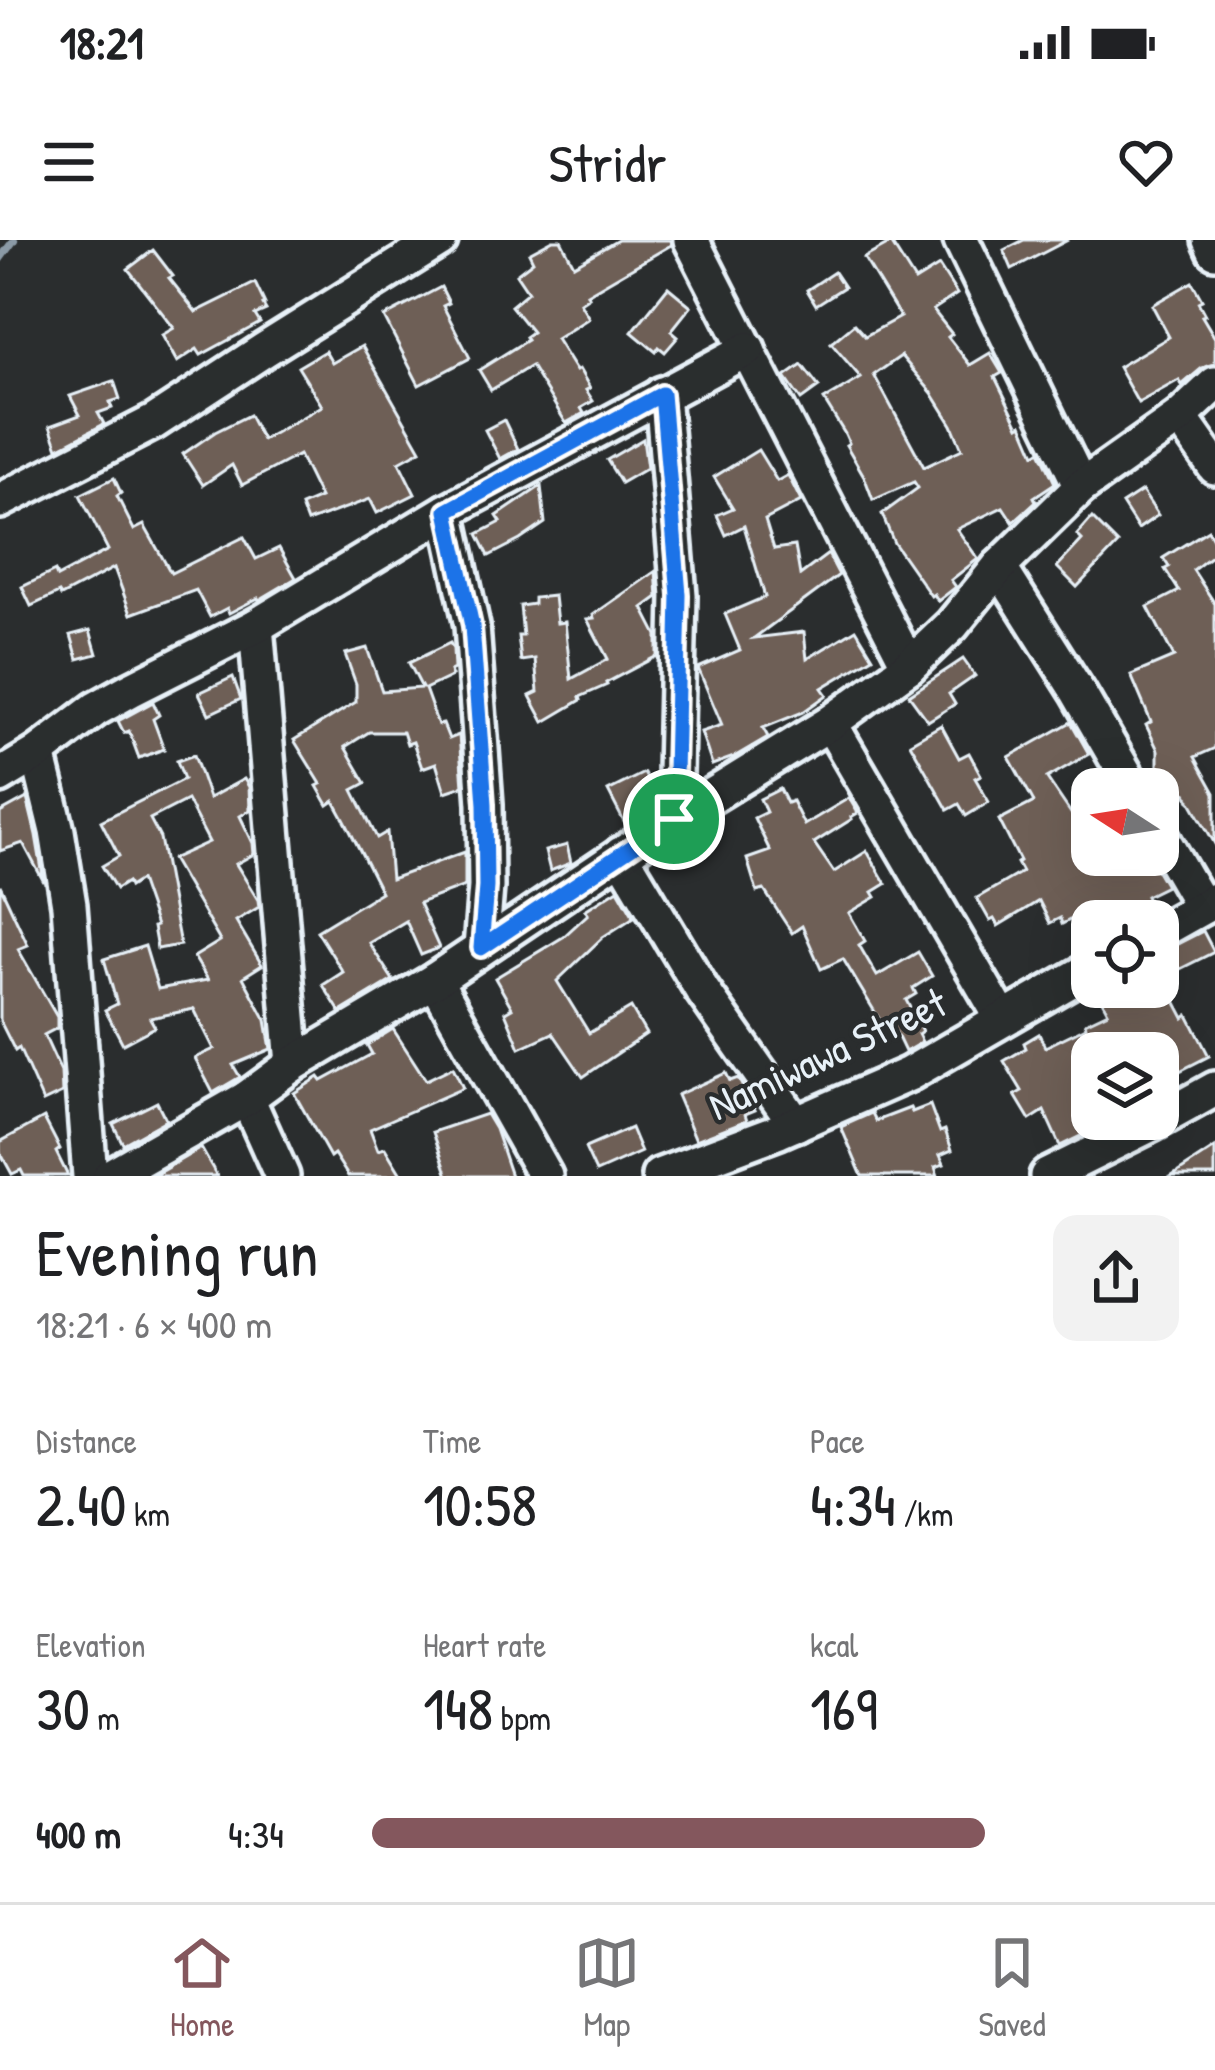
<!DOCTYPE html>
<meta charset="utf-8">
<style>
:root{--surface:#fff;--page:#f2f2f2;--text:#202124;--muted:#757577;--line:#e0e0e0;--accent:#84575d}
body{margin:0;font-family:"Patrick Hand",sans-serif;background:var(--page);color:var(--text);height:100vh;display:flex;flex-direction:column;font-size:45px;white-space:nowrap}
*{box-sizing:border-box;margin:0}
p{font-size:39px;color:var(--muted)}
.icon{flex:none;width:66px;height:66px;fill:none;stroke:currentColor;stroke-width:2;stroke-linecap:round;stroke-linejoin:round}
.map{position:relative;height:936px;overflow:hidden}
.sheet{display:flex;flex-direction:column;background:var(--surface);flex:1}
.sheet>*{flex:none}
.needle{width:78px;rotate:282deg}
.tools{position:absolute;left:1071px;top:528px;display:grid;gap:24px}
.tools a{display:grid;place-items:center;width:108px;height:108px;border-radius:24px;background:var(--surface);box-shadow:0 12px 48px #0002;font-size:60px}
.pin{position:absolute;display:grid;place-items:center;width:102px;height:102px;color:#fff;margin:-51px;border:6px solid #fff;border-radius:50%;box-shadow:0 3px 12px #0007}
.round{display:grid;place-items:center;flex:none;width:126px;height:126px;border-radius:24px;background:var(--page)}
.head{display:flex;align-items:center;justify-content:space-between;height:204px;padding:0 36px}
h1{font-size:66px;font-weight:600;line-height:90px}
.stats{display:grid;grid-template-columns:repeat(3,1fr);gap:18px;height:204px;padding:12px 36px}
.stats div{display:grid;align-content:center}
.stats b{font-size:60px;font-weight:600}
.stats small{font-size:33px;font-weight:400}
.stats p{font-size:33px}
ul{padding:0 36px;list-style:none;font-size:39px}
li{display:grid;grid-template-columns:192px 144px 1fr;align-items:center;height:90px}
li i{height:30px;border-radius:15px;background:var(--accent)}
.status{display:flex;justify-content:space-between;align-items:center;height:84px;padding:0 60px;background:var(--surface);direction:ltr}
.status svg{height:33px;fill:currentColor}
header{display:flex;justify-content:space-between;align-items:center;height:156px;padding:0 36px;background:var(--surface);font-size:54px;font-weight:600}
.tab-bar{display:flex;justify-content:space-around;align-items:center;height:168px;border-top:3px solid var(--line);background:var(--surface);font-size:33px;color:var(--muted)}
.tab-bar a{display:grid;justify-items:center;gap:6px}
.tab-bar .selected{color:var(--accent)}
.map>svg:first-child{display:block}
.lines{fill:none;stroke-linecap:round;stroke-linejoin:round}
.stream{stroke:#8b9aa6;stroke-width:8}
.building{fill:#6e5e56;stroke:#e8f1f8;stroke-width:3;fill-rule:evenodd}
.minor-casing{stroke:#e8f1f8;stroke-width:42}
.minor{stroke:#2a2d2e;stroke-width:33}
.route-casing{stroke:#fff;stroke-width:24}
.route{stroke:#1a73e8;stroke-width:15}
.labels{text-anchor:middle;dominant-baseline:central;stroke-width:9;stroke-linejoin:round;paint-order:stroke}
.street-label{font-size:42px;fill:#e8f1f8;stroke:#2a2d2e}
</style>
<div class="status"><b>18:21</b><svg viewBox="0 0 49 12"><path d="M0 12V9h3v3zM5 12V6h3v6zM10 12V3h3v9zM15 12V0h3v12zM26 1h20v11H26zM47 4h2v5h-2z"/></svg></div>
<header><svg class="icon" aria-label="menu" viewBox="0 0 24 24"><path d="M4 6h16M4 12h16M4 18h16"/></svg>Stridr<svg class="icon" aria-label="heart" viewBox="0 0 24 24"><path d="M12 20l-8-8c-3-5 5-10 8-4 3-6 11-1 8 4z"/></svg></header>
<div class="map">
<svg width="1215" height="936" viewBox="0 0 1215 936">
<rect width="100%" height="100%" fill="#2a2d2e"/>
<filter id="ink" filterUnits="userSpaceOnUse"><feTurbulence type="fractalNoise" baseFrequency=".00833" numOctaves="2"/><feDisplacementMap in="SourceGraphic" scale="24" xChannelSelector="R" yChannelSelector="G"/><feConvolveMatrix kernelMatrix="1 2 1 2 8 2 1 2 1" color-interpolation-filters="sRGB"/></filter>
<g filter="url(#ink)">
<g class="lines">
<polyline class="stream" points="0,19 14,0"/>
</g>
<g class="building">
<polygon points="553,0 561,0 574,25 618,0 670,0 671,5 587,54 589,57 580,63 589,78 556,99 576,131 579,129 590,148 586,150 593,161 581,168 584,173 566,183 531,126 491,150 479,130 527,100 525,97 532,92 511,66 528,52 516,34 533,21 529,13"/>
<polygon points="1024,0 1068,0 1012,29 1004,10"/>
<path d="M 891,3 L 915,41 L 939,26 L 957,54 L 933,70 L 952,94 L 948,97 L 970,125 L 990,113 L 1002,133 L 995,137 L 1019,186 L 1022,184 L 1035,214 L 1040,211 L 1055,243 L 1034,257 L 1036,261 L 1013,282 L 1003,267 L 957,289 L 978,319 L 951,340 L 956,347 L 938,361 L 934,354 L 931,356 L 894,303 L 882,274 L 918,248 L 914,242 L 873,260 L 864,236 L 846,205 L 849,203 L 845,194 L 824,160 L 861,138 L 831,103 L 854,84 L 865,96 L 900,77 L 864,18 ZM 901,116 L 932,153 L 952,185 L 962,209 L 924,227 L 874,135 Z"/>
<polygon points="153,10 173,36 169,38 196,72 255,43 265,64 263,65 266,70 255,75 260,83 201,115 197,109 177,122 162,95 174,88 128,29"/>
<polygon points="834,32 844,47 816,65 807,50"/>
<polygon points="1192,42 1202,60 1198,62 1205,75 1202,76 1215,98 1215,124 1202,128 1182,145 1179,140 1138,163 1118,127 1169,97 1152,65"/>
<polygon points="441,47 449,63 443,66 470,118 419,145 384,77"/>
<polygon points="668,47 691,66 671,91 678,97 665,112 659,107 656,112 632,92"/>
<polygon points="362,106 421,210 399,222 415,254 377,273 370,259 307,282 301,266 320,258 299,215 242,245 232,225 203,245 183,214 215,192 249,175 262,200 322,166 298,127 325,111 332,123"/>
<polygon points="802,125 819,147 801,160 785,137"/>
<polygon points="114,141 120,159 110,162 112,168 98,173 104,184 58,208 50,186 80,175 70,156"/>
<polygon points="504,180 518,209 500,219 485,190"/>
<polygon points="643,199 647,228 621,243 607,220"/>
<polygon points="758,210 777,241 788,235 801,261 765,280 774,309 795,306 800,335 828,314 839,335 754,398 804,392 807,419 856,389 873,417 822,448 827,455 803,472 763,488 768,497 734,517 712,525 701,492 722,485 698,428 740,410 725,374 765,357 744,286 726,295 717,275 733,268 714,237"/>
<polygon points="114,238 121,253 117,256 134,290 144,285 171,333 244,297 256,319 279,308 296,338 259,360 258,358 229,373 227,368 210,377 196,350 131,374 114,328 61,356 59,353 31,366 22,347 55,331 57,337 108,310 80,255"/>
<polygon points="541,246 545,283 520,300 489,316 478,294 501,282 497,276"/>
<polygon points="1142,251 1158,275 1138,289 1122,264"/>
<polygon points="1092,278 1118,304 1077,347 1057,327 1082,300 1077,295"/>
<polygon points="1208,290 1215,303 1215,313 1193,330 1215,364 1215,508 1195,517 1215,553 1215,604 1186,553 1172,561 1158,535 1158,510 1146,485 1151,482 1131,435 1174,417 1148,367 1179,351 1165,329 1169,327 1163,318"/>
<polygon points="656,331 658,357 643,368 657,395 657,416 606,443 607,445 580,457 581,460 544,482 530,456 538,452 535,419 521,421 518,396 523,396 520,366 534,364 534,358 554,356 557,383 565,382 571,439 608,419 587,379 594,378 593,375"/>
<polygon points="90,390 97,414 78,419 71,395"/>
<polygon points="450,403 453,409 454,429 450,431 452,436 425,449 438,485 443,484 449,499 459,495 463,546 445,552 436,523 422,528 413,502 407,504 403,492 369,492 345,507 366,543 353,550 377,598 387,592 391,639 465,612 465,646 419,663 439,708 421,715 406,681 369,703 393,740 340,772 323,745 343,732 317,691 381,652 345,581 334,561 328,565 317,546 321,544 294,500 356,462 356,444 345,414 367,408 382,451 422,448 409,423"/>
<polygon points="963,419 975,436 949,454 955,464 928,481 909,455"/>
<polygon points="233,437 241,459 209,474 199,453"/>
<polygon points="153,462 159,475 153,479 164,509 139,518 129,491 124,493 118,481"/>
<polygon points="1071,482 1089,514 1047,538 1085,594 1092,589 1092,615 1148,615 1166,646 1146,656 1149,664 1112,681 1107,674 1096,679 1091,669 1062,684 1060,678 1050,683 1039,661 998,686 994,679 990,681 977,658 1022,632 1017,623 1020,621 999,580 1034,562 1009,517"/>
<polygon points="941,485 959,518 969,513 981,535 975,538 989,562 966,576 959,564 948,570 910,503"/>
<polygon points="194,515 209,558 244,539 249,547 250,570 240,576 253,603 254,614 236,624 258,660 259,667 236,681 262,725 243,737 266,780 271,809 233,825 240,837 213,853 195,818 214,809 194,769 150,778 155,787 123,804 105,770 117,764 104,719 145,706 158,749 208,740 194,717 220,701 172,619 209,602 187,560 150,579 160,598 180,705 157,709 153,687 156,686 140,640 129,647 127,642 116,649 102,626 119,616 101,581 184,539 177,521"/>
<polygon points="644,533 648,541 654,538 653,568 624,582 608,551"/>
<polygon points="780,549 787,563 792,561 804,585 849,558 858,573 851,577 852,579 814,603 834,632 867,611 886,644 873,652 876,657 849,673 865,701 859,705 877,736 918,712 932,736 913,748 916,754 906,760 922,791 918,794 922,802 905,812 896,793 890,797 843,719 821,729 802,686 792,693 764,650 757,652 747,619 770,611 754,578 766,572 760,559"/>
<polygon points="27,558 36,595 44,642 23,603 0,611 0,573"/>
<polygon points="567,605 571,623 550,631 545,611"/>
<polygon points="0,645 28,705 18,709 57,777 57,788 44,795 61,832 62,853 43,862 19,808 15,811 0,781"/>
<polygon points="618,649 634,677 603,697 557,741 589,793 631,768 646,794 583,837 553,793 520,808 505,772 512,768 495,738 563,697 588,674 585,670"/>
<polygon points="1203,691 1214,712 1172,733 1162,712"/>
<polygon points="1164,740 1184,778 1188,775 1209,816 1158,842 1158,813 1092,813 1092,879 1115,879 1060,906 1044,871 1030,880 1015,855 1022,851 1004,821 1026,808 1024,803 1039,794 1045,807 1086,787 1085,783 1108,772 1098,753 1111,747 1158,747 1158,743"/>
<polygon points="393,789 426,840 453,827 463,848 370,889 378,910 385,908 402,936 348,936 334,914 330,917 294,853 319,837 322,841 372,814 367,805"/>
<polygon points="726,833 730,841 738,838 755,870 745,874 747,880 696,900 677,855"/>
<polygon points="157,862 166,880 123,904 113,884"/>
<polygon points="930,865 940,892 945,890 952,910 940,915 944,924 935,927 938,936 862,936 841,887 872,873 876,881 910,868 912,872"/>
<polygon points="486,874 495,889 511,936 448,936 433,892"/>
<polygon points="44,878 60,909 56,912 68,936 24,936 21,930 12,934 0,912 0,902"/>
<polygon points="631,888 641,912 596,932 585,908"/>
<polygon points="201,908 217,936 153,936"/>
<polygon points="1215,908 1215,936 1172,936"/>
</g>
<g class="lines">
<g class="minor-casing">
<g id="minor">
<polyline points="691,0 909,426"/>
<polyline points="961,0 1081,247"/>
<polyline points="1210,0 1215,11"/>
<polyline points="662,154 679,355 674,579"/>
<polyline points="1180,177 1215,227"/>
<polyline points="0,261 154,182 264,110 440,0"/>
<polyline points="447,271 472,386 485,564 486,647 481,708"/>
<polyline points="999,327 1078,452 1134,549"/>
<polyline points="256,386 293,824"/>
<polyline points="830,483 1002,778"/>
<polyline points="38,513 57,591 69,665 90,936"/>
<polyline points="0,536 38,513 96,469 130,450 256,386 447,271 748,109"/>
<polyline points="1158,591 1202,667"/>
<polyline points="621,614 702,750 796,884"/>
<polyline points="1158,692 1215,660"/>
<polyline points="435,740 545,936"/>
<polyline points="247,858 282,936"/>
<polyline points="110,936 247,858 293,824 435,740 674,579 830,483 909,426 952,385 999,327 1081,247 1180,177 1215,144"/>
<polyline points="659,936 779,891 909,834 1092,728"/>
<polyline points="1047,936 1152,884 1215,849"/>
</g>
</g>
<use href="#minor" class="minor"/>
</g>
</g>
<g class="lines" filter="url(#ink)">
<g class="route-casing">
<polygon id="route" points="662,154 679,355 674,579 481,708 486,647 485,564 472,386 447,271"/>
</g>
<use href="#route" class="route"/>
</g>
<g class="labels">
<g class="street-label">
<text transform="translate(827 813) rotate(-25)">Namiwawa Street</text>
</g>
</g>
</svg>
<div class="tools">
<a><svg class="needle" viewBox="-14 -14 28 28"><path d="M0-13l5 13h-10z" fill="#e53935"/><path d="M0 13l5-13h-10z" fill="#757577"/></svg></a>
<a><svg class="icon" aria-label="locate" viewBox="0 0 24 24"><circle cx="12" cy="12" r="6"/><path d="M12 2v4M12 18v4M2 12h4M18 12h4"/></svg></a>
<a><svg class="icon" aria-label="layers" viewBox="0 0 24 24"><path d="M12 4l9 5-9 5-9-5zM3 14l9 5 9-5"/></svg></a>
</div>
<div class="pin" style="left:674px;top:579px;background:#1e9e55"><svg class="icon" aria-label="arrive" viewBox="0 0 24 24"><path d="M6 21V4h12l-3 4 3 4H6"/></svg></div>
</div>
<section class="sheet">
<div class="head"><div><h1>Evening run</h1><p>18:21 · 6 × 400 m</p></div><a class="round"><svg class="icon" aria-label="share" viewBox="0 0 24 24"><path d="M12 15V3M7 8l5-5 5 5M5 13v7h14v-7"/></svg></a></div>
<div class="stats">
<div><p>Distance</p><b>2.40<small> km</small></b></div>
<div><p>Time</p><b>10:58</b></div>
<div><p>Pace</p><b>4:34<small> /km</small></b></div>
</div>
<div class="stats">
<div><p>Elevation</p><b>30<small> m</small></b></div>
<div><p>Heart rate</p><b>148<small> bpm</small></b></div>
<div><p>kcal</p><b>169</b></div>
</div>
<ul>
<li><b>400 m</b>4:34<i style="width:76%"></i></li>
</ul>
</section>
<nav class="tab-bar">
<a class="selected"><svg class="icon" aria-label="home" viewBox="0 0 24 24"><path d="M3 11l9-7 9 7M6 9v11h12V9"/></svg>Home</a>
<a><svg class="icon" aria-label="map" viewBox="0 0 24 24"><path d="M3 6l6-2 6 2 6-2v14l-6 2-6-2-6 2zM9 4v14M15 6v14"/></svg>Map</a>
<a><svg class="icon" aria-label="saved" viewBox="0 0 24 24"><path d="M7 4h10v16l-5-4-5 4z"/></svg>Saved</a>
</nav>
